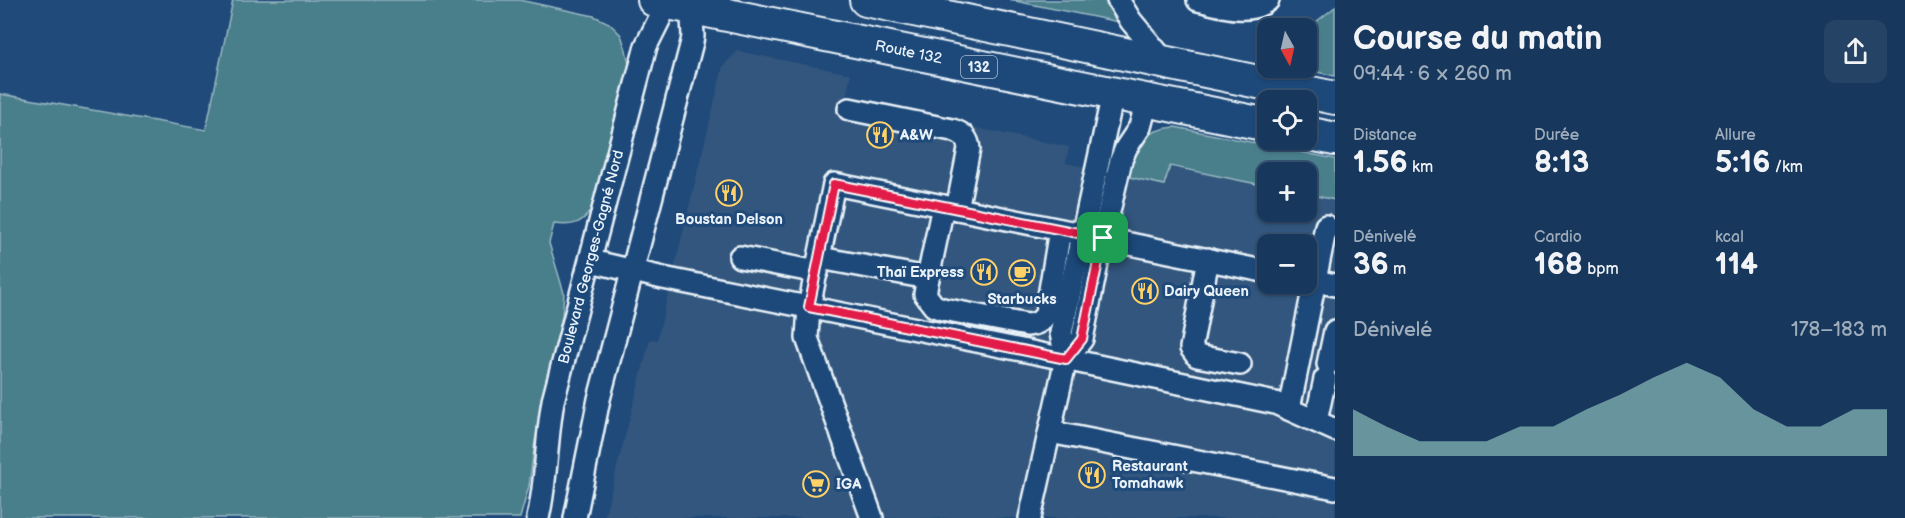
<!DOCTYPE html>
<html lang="fr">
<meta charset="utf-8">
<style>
:root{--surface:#17385c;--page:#244365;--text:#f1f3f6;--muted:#9eacbb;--line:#365272;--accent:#8bbbb9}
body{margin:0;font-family:"Balsamiq Sans",sans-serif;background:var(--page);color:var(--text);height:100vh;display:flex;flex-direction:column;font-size:22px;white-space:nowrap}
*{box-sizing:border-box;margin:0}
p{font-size:20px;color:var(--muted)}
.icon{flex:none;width:33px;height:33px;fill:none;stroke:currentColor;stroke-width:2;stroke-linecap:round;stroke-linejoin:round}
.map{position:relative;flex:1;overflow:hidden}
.side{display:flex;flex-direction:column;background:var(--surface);width:570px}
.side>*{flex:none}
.needle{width:39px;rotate:172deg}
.buttons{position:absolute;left:1257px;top:18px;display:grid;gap:12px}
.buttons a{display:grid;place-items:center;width:60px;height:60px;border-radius:12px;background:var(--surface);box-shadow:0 2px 4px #0004,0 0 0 2px var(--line);font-size:30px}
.pin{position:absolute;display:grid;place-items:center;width:51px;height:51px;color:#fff;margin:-26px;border-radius:12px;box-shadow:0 3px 9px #0006}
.round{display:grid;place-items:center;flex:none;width:63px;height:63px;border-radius:12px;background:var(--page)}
.overview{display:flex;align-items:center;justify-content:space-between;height:102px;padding:0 18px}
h1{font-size:33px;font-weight:700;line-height:45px}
.metrics{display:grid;grid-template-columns:repeat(3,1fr);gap:9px;height:102px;padding:6px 18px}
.metrics div{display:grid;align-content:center}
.metrics b{font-size:30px;font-weight:700}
.metrics small{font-size:16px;font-weight:400}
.metrics p{font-size:16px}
.chart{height:168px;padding:12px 18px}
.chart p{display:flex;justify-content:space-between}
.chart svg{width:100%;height:108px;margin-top:6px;fill:var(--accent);opacity:.7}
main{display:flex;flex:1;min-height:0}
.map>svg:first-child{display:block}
.built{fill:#33577d;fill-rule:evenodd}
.green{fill:#4a7e8b;stroke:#99b8c2;stroke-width:1.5}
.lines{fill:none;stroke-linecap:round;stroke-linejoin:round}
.minor-casing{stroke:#e8f1f8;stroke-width:26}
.highway-casing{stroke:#e8f1f8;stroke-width:36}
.minor{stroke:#1f4a7a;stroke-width:21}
.highway{stroke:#1f4a7a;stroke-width:32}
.route-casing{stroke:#fff;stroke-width:12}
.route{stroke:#e11d48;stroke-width:8}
.labels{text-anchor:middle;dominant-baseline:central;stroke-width:6;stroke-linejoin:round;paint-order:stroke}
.shield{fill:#1f4a7a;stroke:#acbfd2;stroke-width:1.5}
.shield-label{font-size:14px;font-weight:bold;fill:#e8f1f8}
.street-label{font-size:15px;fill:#e8f1f8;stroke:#1f4a7a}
.poi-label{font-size:15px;font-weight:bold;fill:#e8f1f8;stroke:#1f4a7a;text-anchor:start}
</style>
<main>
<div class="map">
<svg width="1335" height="518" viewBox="0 0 1335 518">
<rect width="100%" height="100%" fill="#1f4a7a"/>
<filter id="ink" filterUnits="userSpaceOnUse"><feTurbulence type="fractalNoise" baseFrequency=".0167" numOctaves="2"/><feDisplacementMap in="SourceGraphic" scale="12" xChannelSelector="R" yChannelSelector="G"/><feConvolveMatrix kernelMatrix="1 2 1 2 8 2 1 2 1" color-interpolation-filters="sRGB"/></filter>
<g filter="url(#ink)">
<path class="built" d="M 738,51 L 851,74 L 845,101 L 1069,147 L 1066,163 L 1164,185 L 1169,166 L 1267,186 L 1268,212 L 1306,212 L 1307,194 L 1335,200 L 1335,518 L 604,518 L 650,339 L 657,340 L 723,66 ZM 1268,244 L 1306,244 L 1306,284 L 1268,284 Z"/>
<g class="green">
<path d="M 233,0 L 519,0 L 594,16 L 609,23 L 621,35 L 626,50 L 629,64 L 591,210 C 581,225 571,226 554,224 L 549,243 L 564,293 L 562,316 L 535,441 L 529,486 L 520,518 L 0,518 L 0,94 L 206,130 Z"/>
<polygon points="1010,0 1105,0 1114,17 1119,22"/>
<polygon points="1335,7 1335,76 1308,70 1306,68 1307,29"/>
<path d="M 1175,127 L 1335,159 L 1335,200 L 1307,194 L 1306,172 L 1268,172 L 1267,186 L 1170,166 L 1164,185 L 1125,176 C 1138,147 1139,130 1175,127 Z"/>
</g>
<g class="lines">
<g class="minor-casing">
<g id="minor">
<polyline points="1118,0 1131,21 1166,63"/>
<path d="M 1198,0 C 1221,5 1248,16 1268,0"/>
<path d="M 849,109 L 952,130 C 963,133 968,138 969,149 L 957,209"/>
<polyline points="740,257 817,272"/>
<polyline points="820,258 928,278 943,206 1268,272"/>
<polyline points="1208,259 1191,348 1197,356 1240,364"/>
<polyline points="591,261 663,278 1036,353 1275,403 1335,430"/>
<path d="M 928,278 L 925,294 L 934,306 L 943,309 L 1027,325 C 1037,324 1041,322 1046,314 L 1060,230"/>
<polyline points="1306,279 1335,285"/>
<polyline points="1066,359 1082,339 1099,254 1121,160 1126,148 1140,127 1147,101"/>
<polyline points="1328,364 1335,331"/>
<polyline points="1289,409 1326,226"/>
<polyline points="1316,421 1325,379"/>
<polyline points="1050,432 1335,488"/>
<path id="s1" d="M 538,518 C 547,479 546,440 553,401 L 646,46 L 669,0"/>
<polyline points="575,518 599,399 692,42 693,36 691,0"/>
<polyline points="872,518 807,338 809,307 834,184 943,206"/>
<polyline points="1030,518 1066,359 1061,333 1113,94"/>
</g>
</g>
<g class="highway-casing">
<g id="highway">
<path id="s2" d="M 654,0 L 1268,125"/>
<polyline points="866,0 1335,98"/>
<polyline points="1306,133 1335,139"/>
</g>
</g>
<use href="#minor" class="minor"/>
<use href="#highway" class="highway"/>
</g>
</g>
<g class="lines" filter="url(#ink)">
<g class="route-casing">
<polygon id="route" points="834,184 1103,238 1082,339 1066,359 809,307"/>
</g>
<use href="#route" class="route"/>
</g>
<defs>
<g id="restaurant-ring" transform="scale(1.35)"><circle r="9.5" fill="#1f4a7a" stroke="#ffd166" stroke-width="1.5"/><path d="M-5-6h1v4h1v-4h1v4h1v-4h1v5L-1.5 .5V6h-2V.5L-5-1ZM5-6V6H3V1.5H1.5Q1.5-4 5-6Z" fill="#ffd166"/></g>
<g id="cafe-ring" transform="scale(1.35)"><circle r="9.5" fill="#1f4a7a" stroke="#ffd166" stroke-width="1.5"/><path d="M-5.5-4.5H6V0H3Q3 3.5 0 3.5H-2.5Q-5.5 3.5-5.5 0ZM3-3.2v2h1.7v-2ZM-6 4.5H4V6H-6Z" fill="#ffd166"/></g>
<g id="supermarket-ring" transform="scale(1.35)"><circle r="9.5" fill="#1f4a7a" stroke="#ffd166" stroke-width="1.5"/><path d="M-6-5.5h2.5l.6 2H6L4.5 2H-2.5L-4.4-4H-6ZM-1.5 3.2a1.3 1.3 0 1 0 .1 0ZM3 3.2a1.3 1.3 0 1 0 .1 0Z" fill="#ffd166"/></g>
</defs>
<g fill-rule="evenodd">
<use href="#restaurant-ring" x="880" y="135"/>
<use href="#restaurant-ring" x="729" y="193"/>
<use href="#restaurant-ring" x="984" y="272"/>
<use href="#cafe-ring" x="1022" y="273"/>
<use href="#restaurant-ring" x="1145" y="291"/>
<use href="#restaurant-ring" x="1092" y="475"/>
<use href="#supermarket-ring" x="816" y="484"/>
</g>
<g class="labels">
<rect class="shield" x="961" y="56" width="36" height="22" rx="4.5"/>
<g class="shield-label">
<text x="979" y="67">132</text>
</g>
<g class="street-label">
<text stroke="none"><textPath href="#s2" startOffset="260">Route 132</textPath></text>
<text stroke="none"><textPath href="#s1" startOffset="267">Boulevard Georges-Gagné Nord</textPath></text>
</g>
<g class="poi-label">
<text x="900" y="135">A&amp;W</text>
<text x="729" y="219" text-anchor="middle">Boustan Delson</text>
<text x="964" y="272" text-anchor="end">Thaï Express</text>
<text x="1164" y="291">Dairy Queen</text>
<text x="1022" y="299" text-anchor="middle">Starbucks</text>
<text x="1112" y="466">Restaurant<tspan x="1112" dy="17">Tomahawk</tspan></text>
<text x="836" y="484">IGA</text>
</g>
</g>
</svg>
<div class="buttons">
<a><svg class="needle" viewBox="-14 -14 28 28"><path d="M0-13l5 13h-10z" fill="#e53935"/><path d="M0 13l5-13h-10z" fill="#9eacbb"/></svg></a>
<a><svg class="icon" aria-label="locate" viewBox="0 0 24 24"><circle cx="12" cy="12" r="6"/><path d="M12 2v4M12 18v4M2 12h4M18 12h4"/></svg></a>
<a>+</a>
<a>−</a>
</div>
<div class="pin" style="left:1103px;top:238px;background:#1e9e55"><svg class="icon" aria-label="arrive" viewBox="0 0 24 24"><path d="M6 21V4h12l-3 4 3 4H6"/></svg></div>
</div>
<section class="side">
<div class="overview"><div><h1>Course du matin</h1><p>09:44 · 6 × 260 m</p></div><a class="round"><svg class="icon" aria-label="share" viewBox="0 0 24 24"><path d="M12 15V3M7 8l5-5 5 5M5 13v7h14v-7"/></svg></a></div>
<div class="metrics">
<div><p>Distance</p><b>1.56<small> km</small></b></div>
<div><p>Durée</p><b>8:13</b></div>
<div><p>Allure</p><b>5:16<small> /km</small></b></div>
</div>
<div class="metrics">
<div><p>Dénivelé</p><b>36<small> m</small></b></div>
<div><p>Cardio</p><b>168<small> bpm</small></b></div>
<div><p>kcal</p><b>114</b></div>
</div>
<div class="chart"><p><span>Dénivelé</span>178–183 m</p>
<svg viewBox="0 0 160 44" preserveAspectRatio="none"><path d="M0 44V25L10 32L20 38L30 38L40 38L50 32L60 32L70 25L80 19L90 12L100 6L110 12L120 25L130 32L140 32L150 25L160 25V44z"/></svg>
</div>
</section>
</main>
